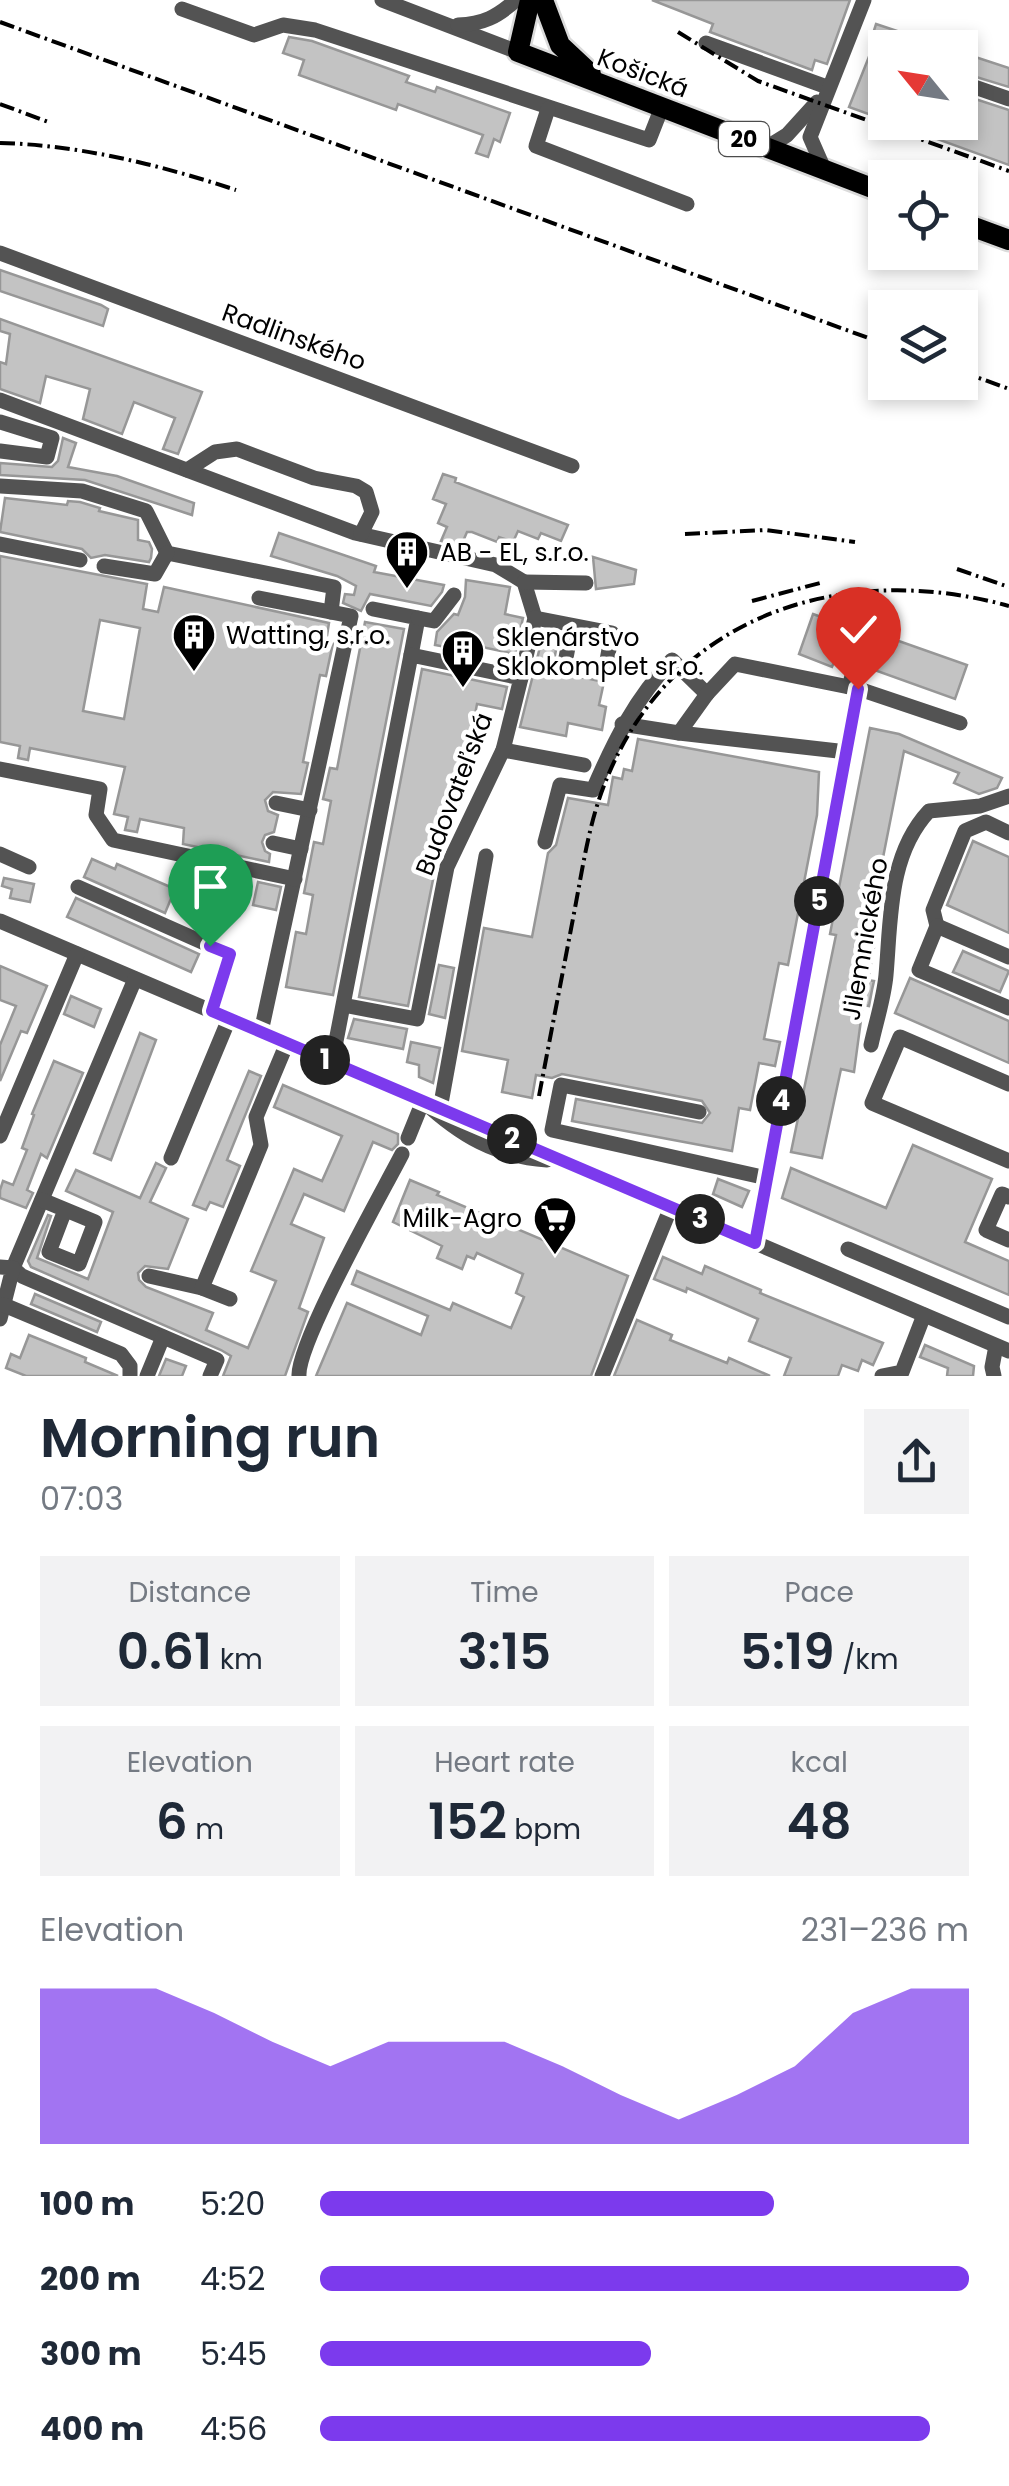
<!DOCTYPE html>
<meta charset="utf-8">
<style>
:root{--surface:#fff;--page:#f2f2f3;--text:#1f2937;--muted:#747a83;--accent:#7c3aed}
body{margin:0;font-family:Poppins,sans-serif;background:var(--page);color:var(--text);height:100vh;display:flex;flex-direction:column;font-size:38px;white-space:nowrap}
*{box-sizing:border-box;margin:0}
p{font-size:32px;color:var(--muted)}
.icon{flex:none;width:55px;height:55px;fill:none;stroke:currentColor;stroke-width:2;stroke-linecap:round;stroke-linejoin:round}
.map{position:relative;height:1376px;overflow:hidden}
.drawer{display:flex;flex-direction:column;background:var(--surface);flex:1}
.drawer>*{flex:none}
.needle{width:65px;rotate:300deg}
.tools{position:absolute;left:868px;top:30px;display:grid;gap:20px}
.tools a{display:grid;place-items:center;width:110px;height:110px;border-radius:0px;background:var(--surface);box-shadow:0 5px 15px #0003;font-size:50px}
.pin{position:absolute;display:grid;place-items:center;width:85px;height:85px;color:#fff;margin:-102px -42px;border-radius:50% 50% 50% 0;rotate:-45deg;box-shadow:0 0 10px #0007}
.pin .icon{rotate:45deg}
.km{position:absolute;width:50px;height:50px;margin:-25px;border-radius:50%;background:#222;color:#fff;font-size:28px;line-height:50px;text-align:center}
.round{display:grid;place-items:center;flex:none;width:105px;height:105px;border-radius:0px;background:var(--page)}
.head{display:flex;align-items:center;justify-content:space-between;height:170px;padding:0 40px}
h1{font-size:55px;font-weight:600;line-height:75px}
.figures{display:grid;grid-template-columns:repeat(3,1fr);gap:15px;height:170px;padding:10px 40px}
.figures div{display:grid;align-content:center;border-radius:0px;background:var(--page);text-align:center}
.figures b{font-size:50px;font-weight:600}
.figures small{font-size:28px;font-weight:400}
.figures p{font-size:28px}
.chart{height:280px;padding:20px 40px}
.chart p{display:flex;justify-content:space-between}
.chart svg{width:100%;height:180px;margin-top:10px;fill:var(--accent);opacity:.7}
ul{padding:0 40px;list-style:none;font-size:32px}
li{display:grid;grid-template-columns:160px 120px 1fr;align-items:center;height:75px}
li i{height:25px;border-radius:12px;background:var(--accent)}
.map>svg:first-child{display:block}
.building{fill:#c3c3c3;stroke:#979797;stroke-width:2.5;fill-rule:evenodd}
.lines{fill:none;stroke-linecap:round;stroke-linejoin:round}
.major-casing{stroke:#dbdbdb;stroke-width:25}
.minor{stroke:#535353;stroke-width:15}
.major{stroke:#000;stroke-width:20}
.rail{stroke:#000;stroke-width:4;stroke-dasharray:15 5 2.5 5;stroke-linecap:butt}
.route-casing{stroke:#fff;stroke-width:20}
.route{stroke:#7c3aed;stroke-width:12}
.labels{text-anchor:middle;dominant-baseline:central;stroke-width:9;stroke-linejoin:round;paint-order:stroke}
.shield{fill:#fff;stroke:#4c4c4c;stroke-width:2.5}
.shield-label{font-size:22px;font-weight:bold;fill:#000}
.street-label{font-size:25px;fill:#000;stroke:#fff}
.poi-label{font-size:25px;fill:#000;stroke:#fff;text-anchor:start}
</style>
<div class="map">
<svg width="1009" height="1376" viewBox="0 0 1009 1376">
<rect width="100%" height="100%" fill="#fff"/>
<g class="building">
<polygon points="652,0 850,0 827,64 815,60 812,70 710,32 713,24"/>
<polygon points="876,24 942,46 885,48 885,120 849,107 874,44 870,43"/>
<polygon points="289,37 312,41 409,76 406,82 435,92 437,87 510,113 500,142 494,139 488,157 476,153 483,135 398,104 396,110 299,75 304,60 283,53"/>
<polygon points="960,52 1009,68 1009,87 960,72"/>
<polygon points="960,94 1009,110 1009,165 896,124 960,122"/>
<polygon points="0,270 101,305 108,309 103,326 0,291"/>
<polygon points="0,319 202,392 178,454 163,449 175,418 134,402 122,434 83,419 90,389 46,376 40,403 0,389 0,362 6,364 10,334 0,331"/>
<polygon points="63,438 76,443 68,467 117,476 194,503 192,515 85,480 0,475 0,463 52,467 58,461"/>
<polygon points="443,474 456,478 455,482 568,525 561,541 541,533 538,539 518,531 513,542 499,537 497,542 472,532 467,532 461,546 441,541 447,527 438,523 446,504 433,499"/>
<polygon points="5,498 67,505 68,501 80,502 100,508 99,511 138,520 138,540 149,542 152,549 151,558 149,562 105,555 91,558 82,549 0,532"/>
<polygon points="279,533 376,566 374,572 444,585 442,592 431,606 370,594 361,611 343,603 345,594 354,595 356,586 337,576 271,556"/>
<path d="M 0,556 L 147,584 L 143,609 L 158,612 L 164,587 L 329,623 L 326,642 L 333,643 L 326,676 L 320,675 L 303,762 L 308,763 L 301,794 L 273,792 L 265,800 L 268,811 L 278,815 L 274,832 L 265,835 L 262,842 L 265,851 L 270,854 L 269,862 L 183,844 L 184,828 L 140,819 L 137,832 L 125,830 L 128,817 L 114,814 L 125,767 L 30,748 L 28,760 L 18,758 L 20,746 L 0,742 ZM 100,620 L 140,628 L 124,719 L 83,711 Z"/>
<polygon points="593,557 636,570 634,584 596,589"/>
<polygon points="466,580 510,587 505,614 523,618 515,654 473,645 473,652 435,645 437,632 454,614 458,615 465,597"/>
<polygon points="813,614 854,629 841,665 834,662 832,667 799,654"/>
<polygon points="365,622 404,629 333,995 286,987 296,932 306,934 313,895 304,893 314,842 323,844 331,801 323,799 330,768 337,769"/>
<polygon points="544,631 559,634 553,666 558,672 604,682 599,705 606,707 602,730 568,723 566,736 520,727"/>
<polygon points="876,633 967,665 955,699 866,667"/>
<polygon points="422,669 507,687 502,709 477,704 457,811 447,809 408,1006 359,997"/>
<polygon points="870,728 899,734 1002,778 997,788 979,794 954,783 959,773 904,751 879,878 869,876 857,939 875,942 868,980 874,981 872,990 869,1006 863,1005 854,1072 841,1069 822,1158 791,1152 836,935 830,934"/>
<polygon points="638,739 819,772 817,815 788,965 779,963 764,1039 780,1042 775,1066 759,1063 750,1110 739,1108 732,1151 572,1121 576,1099 702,1123 710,1113 702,1101 562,1074 552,1078 536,1075 532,1098 502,1092 508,1060 462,1051 484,928 532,937 548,853 556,845 568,798 608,805 613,777 622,779 624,769 632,771"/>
<polygon points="973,841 1009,857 1009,933 947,905"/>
<polygon points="92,859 115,869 117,864 175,889 165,913 84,877"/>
<polygon points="4,878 34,884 30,902 10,898 12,889 2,886"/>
<polygon points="258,882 281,887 276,910 253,905"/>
<polygon points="76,898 199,954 191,972 67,917"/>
<polygon points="963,951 1009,971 1000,992 953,972"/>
<polygon points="439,965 454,968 445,1018 429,1014"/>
<polygon points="0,966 47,986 27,1033 21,1031 0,1081 0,1045 16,1006 0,1000"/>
<polygon points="910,978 1009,1021 1009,1063 895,1013"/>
<polygon points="71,996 101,1009 94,1027 64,1014"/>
<polygon points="354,1019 407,1029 403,1049 348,1038"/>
<polygon points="140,1033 156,1040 111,1160 94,1153"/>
<polygon points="411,1042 440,1048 433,1083 419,1077 419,1065 407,1062"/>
<polygon points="54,1061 83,1073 47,1158 41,1154 27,1190 33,1193 26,1208 0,1198 0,1190 3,1181 13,1185 27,1150 22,1148 34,1115 32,1114"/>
<polygon points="249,1071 261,1076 227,1160 240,1166 223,1207 210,1202 206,1210 193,1205"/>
<polygon points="283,1085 398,1134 398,1144 392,1150 373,1142 344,1211 304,1194 291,1224 324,1238 299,1308 308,1312 285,1376 223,1376 231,1356 221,1350 31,1267 28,1261 48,1215 51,1216 37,1258 88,1279 113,1212 66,1191 76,1170 140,1198 156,1163 166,1168 150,1202 188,1219 168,1269 145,1266 138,1273 139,1280 146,1287 213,1313 206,1330 248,1348 276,1281 251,1271 294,1169 322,1181 342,1136 274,1107"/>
<polygon points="913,1145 992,1179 965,1242 1009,1261 1009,1295 782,1198 791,1168 886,1208"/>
<polygon points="718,1179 749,1191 742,1207 713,1194"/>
<polygon points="410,1180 439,1192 437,1195 628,1276 591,1376 316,1376 347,1303 421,1335 428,1316 352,1284 357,1271 450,1310 453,1303 511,1328 524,1297 516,1293 523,1274 477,1253 474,1259 467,1256 462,1269 437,1258 442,1246 393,1222"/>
<polygon points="663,1257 702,1274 705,1266 761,1290 760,1293 883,1343 873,1365 862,1360 858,1371 842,1365 838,1376 784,1376 791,1358 749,1341 758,1319 687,1288 686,1292 654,1279"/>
<polygon points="35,1294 101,1322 97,1332 31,1304"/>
<polygon points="637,1320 672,1335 670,1340 727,1363 729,1358 770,1376 614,1376"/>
<polygon points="29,1335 86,1358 85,1362 118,1376 26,1376 6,1368 11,1354 20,1358"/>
<polygon points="925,1345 974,1366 973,1376 947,1376 948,1368 920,1357"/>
<polygon points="166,1359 186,1366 182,1376 159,1376"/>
</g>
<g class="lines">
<g class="major-casing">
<g id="major">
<polyline points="530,0 518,52 885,193"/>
<polyline points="543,0 560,45 591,74"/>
<polyline points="960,222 1009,240"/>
</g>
</g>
<g class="minor">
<polyline points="382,0 518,52"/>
<polyline points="182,9 254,35 283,25 315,30 649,140 662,107"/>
<path d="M 458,25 C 483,24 497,17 516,0"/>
<polyline points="706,43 827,87"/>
<polyline points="963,83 1009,99"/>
<polyline points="548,109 536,146 687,204"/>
<polyline points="766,148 787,135 817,102"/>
<polyline points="824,169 810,137 864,0"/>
<polyline points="0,253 572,466"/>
<polyline points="0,400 355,533 496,565 524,582 535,618 521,678"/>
<polyline points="0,422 52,438 47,457 0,451"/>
<polyline points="187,470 215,452 237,449 314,478 356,486 366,492 372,512 361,534"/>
<polyline points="0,486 82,491 146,511 167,553 334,587 331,612"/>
<polyline points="0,544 80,560"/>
<polyline points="104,566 155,574 167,553"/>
<polyline points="524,582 586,583"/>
<polyline points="259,598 351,616 261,1032"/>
<polyline points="373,609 418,618 411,655"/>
<polyline points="418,618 434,621 454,595"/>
<polyline points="535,618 612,633 605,671 565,663 572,626"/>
<polyline points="849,687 865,630"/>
<polyline points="859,689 960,723"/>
<polyline points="622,724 679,733"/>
<polyline points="503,750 584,765"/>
<polyline points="0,769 100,789 96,815 113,840 295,879"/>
<polyline points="276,803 310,810"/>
<path d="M 545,842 L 560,785 L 593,790 C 614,741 635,699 672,660 L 707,694"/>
<polyline points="273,843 301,849"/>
<polyline points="0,854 29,867"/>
<polyline points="78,887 229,954 212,1011"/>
<polyline points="0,921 1009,1351"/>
<polyline points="937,926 933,910 965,831 986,822 1009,833"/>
<polyline points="1009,957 937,926 919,970 1009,1008"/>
<polyline points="135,979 13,1268 22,1276 217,1360 210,1376"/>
<path d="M 871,1045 C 876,1022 884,998 886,975 C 891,919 888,855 929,811 L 980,806 L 1009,796"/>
<polyline points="332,1062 343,1005 411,655 521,678 503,750 447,867 417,1019 343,1005"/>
<polyline points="1009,1084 900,1037 872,1103 1009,1161"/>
<polyline points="440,1109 486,856"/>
<polyline points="699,1112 561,1085 552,1130 767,1178"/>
<polyline points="0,1136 77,954"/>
<path d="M 408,1138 L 423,1101 C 461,1136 495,1156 547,1160"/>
<polyline points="171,1158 229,1019"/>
<polyline points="1009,1197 1002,1194 986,1230 1009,1240"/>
<polyline points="42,1200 95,1222 79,1264 49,1252 65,1210"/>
<polyline points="755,1243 859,689 735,664 707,694 679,733 847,752"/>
<polyline points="848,1249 1009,1317"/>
<polyline points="0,1267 13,1268 0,1319"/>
<polyline points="149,1276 202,1288"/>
<polyline points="230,1299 202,1288 261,1145 256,1117 287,1043"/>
<polyline points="4,1305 121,1354 130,1366 130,1376"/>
<polyline points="147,1376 163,1337"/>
<path d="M 299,1376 C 297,1343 382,1193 402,1154"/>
<polyline points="602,1376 671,1207"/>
<polyline points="882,1376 902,1372 924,1315"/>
<polyline points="994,1376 992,1367 996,1346"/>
</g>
<use href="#major" class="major"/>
<g class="rail">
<polyline points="0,22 885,344"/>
<polyline points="678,32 758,81 1009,171"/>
<polyline points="0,104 51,123"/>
<path d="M 0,143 C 80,145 160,165 236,190"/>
<polyline points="960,371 1009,389"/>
<polyline points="685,534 766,530 855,542"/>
<polyline points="957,569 1009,587"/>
<polyline points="752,601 820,583"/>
<path d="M 539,1096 C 551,1033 563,971 575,908 C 583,866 589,823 605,783 C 671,614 844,560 1009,606"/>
</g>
</g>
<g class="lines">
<g class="route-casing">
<polyline id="route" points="210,946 230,954 212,1011 755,1243 858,689"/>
</g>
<use href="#route" class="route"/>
</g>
<defs>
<g id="building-pin" transform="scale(2.25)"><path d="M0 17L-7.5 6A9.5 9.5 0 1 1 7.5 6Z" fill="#000" stroke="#fff"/><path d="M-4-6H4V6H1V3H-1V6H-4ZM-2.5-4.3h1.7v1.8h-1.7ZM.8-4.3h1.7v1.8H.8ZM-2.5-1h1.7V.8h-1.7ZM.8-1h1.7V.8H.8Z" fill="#fff"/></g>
<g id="supermarket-pin" transform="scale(2.25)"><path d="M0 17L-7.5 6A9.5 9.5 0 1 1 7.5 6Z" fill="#000" stroke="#fff"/><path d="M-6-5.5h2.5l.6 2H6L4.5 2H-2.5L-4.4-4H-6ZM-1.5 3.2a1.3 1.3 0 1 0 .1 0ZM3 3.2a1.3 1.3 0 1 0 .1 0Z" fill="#fff"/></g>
</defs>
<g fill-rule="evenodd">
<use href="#building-pin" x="407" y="552"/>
<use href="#building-pin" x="194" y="635"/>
<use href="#building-pin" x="463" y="651"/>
<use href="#supermarket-pin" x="555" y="1218"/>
</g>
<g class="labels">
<rect class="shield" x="719" y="122" width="50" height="34" rx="8"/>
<g class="shield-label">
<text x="744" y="139">20</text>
</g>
<g class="street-label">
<text transform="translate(643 73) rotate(21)">Košická</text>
<text transform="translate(294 337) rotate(20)">Radlinského</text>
<text transform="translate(454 794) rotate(-69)">Budovateľská</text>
<text transform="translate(865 939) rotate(-80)">Jilemnického</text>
</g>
<g class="poi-label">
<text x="440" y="552">AB - EL, s.r.o.</text>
<text x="226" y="635">Watting, s.r.o.</text>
<text x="496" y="637">Sklenárstvo<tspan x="496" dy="29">Sklokomplet sr.o.</tspan></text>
<text x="522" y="1218" text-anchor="end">Milk-Agro</text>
</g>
</g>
</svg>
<div class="tools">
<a><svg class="needle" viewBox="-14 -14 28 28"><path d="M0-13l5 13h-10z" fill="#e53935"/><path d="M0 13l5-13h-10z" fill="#747a83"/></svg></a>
<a><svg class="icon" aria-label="locate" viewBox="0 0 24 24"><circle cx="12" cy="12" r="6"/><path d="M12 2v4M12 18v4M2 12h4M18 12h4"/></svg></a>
<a><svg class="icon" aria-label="layers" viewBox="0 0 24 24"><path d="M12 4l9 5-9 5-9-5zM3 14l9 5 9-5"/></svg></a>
</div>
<div class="pin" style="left:210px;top:946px;background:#1e9e55"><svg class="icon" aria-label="arrive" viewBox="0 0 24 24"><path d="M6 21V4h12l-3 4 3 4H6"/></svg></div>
<div class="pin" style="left:858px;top:689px;background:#d93025"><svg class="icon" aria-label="check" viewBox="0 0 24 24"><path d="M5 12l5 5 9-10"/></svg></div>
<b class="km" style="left:325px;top:1060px">1</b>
<b class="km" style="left:512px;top:1139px">2</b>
<b class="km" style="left:700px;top:1219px">3</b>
<b class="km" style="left:781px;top:1101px">4</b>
<b class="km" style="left:819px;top:901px">5</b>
</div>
<section class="drawer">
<div class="head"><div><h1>Morning run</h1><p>07:03</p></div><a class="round"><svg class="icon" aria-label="share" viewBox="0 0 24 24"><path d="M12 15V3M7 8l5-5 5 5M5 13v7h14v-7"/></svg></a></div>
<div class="figures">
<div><p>Distance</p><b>0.61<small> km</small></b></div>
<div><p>Time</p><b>3:15</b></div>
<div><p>Pace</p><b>5:19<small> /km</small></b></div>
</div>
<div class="figures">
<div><p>Elevation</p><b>6<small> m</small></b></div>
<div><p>Heart rate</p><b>152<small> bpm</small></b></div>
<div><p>kcal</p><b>48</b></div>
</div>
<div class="chart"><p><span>Elevation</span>231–236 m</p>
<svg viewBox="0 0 160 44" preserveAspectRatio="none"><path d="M0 44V6L10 6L20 6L30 12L40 19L50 25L60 19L70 19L80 19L90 25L100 32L110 38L120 32L130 25L140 12L150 6L160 6V44z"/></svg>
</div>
<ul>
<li><b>100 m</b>5:20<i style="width:70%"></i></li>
<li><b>200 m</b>4:52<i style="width:100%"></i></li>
<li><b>300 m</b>5:45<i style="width:51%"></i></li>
<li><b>400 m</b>4:56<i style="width:94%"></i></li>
</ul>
</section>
